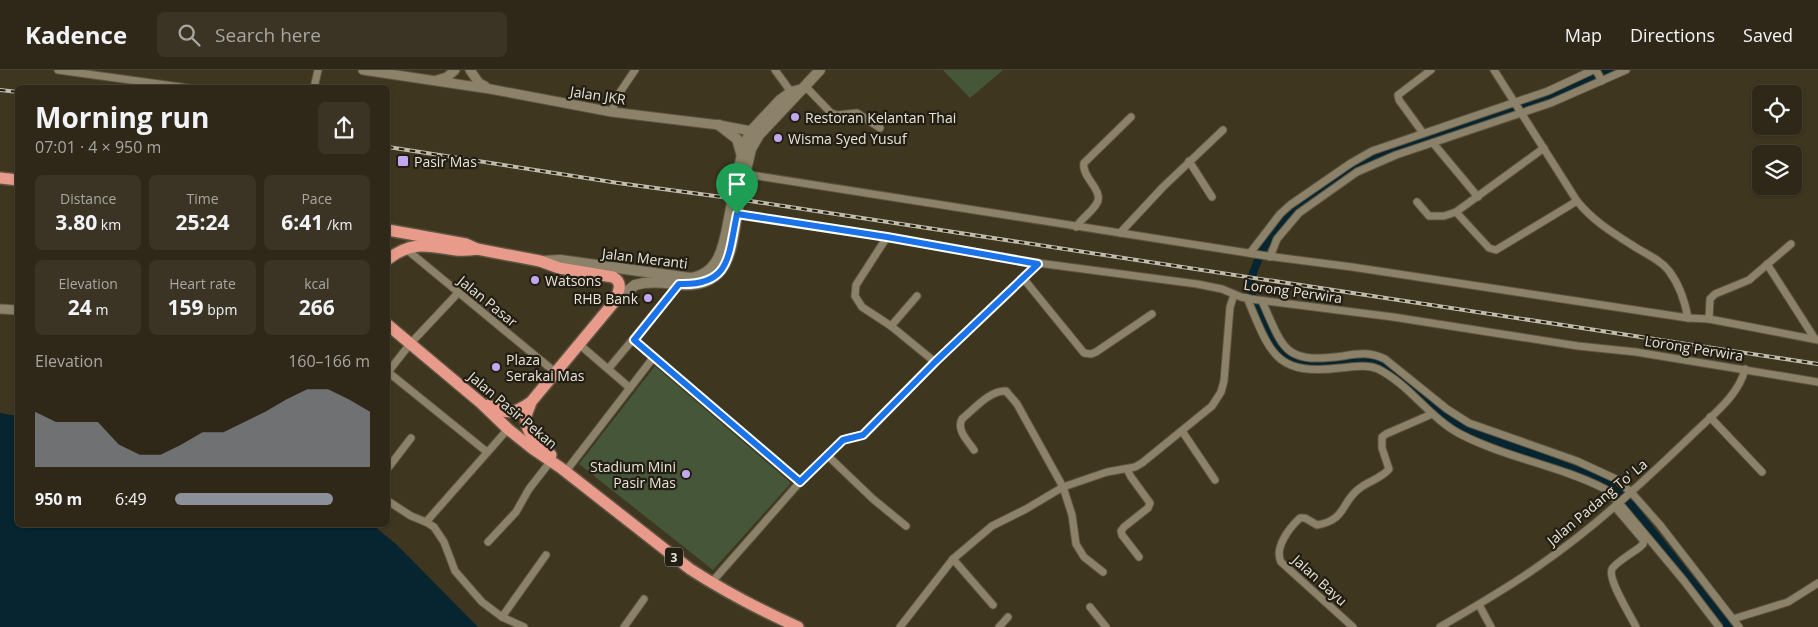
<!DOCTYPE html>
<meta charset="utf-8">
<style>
:root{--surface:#2f2818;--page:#3b3425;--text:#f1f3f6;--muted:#a7a6a2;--line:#4a4437;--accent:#8c9099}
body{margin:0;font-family:"Open Sans",sans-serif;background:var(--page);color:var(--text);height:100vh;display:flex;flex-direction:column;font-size:19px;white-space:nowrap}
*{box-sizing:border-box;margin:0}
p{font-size:16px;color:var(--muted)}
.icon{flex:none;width:28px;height:28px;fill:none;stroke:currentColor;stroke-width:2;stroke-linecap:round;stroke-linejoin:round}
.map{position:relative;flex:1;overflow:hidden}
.side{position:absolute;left:15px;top:15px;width:375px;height:442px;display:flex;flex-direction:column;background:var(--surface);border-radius:8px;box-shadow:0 1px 4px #0004,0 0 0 1px var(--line)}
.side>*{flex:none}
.fabs{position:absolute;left:1752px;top:15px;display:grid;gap:10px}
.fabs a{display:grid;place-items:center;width:50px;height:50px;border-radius:8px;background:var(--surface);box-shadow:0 1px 4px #0004,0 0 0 1px var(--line);font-size:25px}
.pin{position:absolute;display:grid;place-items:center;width:42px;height:42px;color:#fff;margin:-51px -21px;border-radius:50% 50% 50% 0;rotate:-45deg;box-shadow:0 0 5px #0007}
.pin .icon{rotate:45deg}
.round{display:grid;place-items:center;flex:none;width:52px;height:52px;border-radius:8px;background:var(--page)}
.overview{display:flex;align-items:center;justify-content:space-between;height:85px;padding:0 20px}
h1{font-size:28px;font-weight:700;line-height:38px}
.metrics{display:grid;grid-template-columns:repeat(3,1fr);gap:8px;height:85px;padding:5px 20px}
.metrics div{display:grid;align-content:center;border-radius:8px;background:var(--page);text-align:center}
.metrics b{font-size:21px;font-weight:700}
.metrics small{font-size:14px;font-weight:400}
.metrics p{font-size:14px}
.chart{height:140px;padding:10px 20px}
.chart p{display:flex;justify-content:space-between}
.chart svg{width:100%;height:90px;margin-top:5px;fill:var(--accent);opacity:.7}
ul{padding:0 20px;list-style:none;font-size:16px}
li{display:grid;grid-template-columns:80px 60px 1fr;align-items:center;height:38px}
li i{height:12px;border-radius:6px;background:var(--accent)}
header{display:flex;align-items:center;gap:30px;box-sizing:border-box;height:70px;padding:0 25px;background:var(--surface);border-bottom:1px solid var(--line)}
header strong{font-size:24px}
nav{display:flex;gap:28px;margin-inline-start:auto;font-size:18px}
.search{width:350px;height:45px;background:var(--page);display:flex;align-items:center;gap:12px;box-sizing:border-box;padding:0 18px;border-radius:8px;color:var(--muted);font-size:19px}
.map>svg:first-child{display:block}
.green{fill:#465739}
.water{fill:#062530}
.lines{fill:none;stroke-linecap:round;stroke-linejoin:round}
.canal{stroke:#062530;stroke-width:8}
.minor-casing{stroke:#5d5541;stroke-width:9}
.tertiary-casing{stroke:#5d5541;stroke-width:11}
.secondary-casing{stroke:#5d5541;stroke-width:12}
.trunk-casing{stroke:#5d5541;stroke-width:14}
.minor{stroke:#8c8269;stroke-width:7}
.tertiary{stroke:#8c8269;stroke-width:9}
.secondary{stroke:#8c8269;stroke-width:10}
.trunk{stroke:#e89b8a;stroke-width:11}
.rail-casing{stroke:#c1bbab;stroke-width:4}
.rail{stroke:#221e14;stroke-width:2;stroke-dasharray:5.5;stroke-linecap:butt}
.secondary-bridge-casing{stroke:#5d5541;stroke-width:12;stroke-linecap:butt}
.secondary-bridge{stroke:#8c8269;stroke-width:10}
.route-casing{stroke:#fff;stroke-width:10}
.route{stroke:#1a73e8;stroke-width:6}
.poi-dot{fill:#c4a7f1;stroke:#221e14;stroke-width:2}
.labels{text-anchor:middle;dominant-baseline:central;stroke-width:4.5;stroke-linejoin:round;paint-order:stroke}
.shield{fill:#221e14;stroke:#ada99c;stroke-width:1}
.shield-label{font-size:12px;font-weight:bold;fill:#e9e4d6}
.street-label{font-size:14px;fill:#e9e4d6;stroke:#221e14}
.poi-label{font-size:14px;fill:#e9e4d6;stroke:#221e14;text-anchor:start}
</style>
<header>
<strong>Kadence</strong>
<div class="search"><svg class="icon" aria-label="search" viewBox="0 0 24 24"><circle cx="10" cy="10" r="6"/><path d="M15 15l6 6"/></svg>Search here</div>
<nav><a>Map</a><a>Directions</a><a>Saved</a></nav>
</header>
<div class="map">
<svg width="1818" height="557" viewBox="0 0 1818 557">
<rect width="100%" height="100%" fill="#3f3620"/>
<g class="green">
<polygon points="943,0 1003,0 970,28"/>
<polygon points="655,296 791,413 713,500 579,394"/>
</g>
<polygon class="water" points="0,343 17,346 18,455 373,455 397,475 478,557 0,557"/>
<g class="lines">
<path class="canal" d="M 1610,0 L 1562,23 L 1430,68 L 1359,95 L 1326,116 L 1292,141 L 1282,151 L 1262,180 L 1253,203 L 1250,213 L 1250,220 L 1276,276 C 1305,315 1344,278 1376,290 C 1397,298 1432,335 1450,351 L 1459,356 L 1607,412 L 1632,436 L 1728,557"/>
<g class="minor-casing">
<g id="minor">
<polyline points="58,0 188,18"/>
<polyline points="775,0 794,26"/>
<path d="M 1494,0 L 1577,131 C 1593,151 1613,163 1635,177 C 1646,184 1661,190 1669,201 C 1679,214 1685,232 1688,248"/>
<polyline points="1596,0 1602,11"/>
<polyline points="806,17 831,43 837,45 857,43 880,58"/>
<polyline points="314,18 318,0"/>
<polyline points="612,42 616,28 635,0"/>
<polyline points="1423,63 1399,30 1398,25 1431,0"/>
<polyline points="1433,73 1478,127"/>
<polyline points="1189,91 1212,127"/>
<polyline points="745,104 1267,186 1352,197 1688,248 1709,249 1818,270"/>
<polyline points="1417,132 1429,146 1444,146 1456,142 1544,78"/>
<polyline points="1456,142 1489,178 1496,180 1577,131"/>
<polyline points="737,145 887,167 1038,193 1197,214 1222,219 1241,227 1251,229 1393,247 1578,276 1636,282 1818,312"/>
<path d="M 1076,157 C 1082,148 1092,142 1097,133 C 1104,120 1081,107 1084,93 L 1131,47"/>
<polyline points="1120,163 1163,117 1223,60"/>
<polyline points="887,167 856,215 855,226 862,237 891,256 935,292"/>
<polyline points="406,179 555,302"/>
<polyline points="1250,183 1280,144 1290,135 1351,93 1372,81 1548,21 1593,0"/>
<polyline points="1270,187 1277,169 1299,143 1357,102 1396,85 1551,33 1626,0"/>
<polyline points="1767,194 1815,269"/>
<polyline points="1023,208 1084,283 1091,284 1096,282 1152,244"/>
<path d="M 1247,228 C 1270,282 1274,306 1340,298 C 1353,297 1367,294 1378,299 C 1410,315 1430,349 1462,365 C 1507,388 1560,396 1605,419 L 1619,433 L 1684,511 L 1719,557"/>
<path d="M 1262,231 C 1284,280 1284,294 1343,286 C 1359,283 1371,282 1385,289 L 1447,339 L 1469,353 L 1577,391 L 1616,409 L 1631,422 L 1660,455 L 1739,557"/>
<polyline points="1709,249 1710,229 1715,224 1749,210 1791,174"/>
<polyline points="891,256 917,226"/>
<polyline points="634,270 800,412"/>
<polyline points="580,275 630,318"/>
<polyline points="609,298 679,214"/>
<polyline points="388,302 487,382"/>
<polyline points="388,302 410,274 458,223"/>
<polyline points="1710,347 1762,402"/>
<polyline points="1182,361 1215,410"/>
<path d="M 974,380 C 968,371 956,360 962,349 C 974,339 990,320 1006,321 L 1017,334 L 1063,417 L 1072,445 L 1076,474 L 1084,487 L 1103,502"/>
<polyline points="827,385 873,429 906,456"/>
<polyline points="388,398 411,368"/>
<polyline points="1127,399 1131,407 1150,433 1148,438 1124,457 1121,461 1122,465 1139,487"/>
<polyline points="566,401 653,288"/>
<polyline points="388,431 411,446 426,452 434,457 444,472 455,501 482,532 502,547 524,557"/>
<path d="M 1615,437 L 1644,471 L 1643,474 L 1640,477 C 1634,482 1616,492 1612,499 C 1607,509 1631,546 1636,557"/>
<polyline points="426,452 508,359"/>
<polyline points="488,472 516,442 529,419 550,392"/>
<polyline points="953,489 993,535"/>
<polyline points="711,513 800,412 838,374 847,368 863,365 935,292 1038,193"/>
<polyline points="1479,535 1491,557"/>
<polyline points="1090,537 1106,557"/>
<polyline points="502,547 546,485"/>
<polyline points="1733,549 1788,532 1818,513"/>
<polyline points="624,557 644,529"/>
<polyline points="900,557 953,489 992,456 1026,439 1063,417 1107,402 1135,397 1142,393 1212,336 1221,322 1224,311 1230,237 1234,225"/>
<polyline points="999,557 1008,547"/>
<path d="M 1353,557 L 1281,492 C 1274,478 1289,458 1300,448 L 1305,448 L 1317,455 C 1347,450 1341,431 1360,418 C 1369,411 1382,408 1389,399 L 1382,378 L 1382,367 L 1386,364 L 1432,344"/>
<path d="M 1440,557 C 1474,537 1508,518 1540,495 C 1595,457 1643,412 1691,366 C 1710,347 1739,326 1745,299"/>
</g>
</g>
<g class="tertiary-casing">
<g id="tertiary">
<polyline points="363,0 490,19 612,42 719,55 751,61 757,64"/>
<polyline points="470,0 479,13 485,16"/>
<polyline points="437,10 447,7 455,0"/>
<polyline points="0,239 18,240"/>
</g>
</g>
<g class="secondary-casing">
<g id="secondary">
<polyline points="719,55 737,69 741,83"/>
<polyline points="736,112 744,75 751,61 780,30 791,22 803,19"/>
<polyline points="741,121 751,79 759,65 820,0"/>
<path d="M 541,191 L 560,190 L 690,208 C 724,204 725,165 731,138"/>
<path d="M 615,231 L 635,215 L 644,213 C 658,211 672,214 686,215 C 732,215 732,174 738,138"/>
</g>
</g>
<g class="trunk-casing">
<g id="trunk">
<polyline points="0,108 18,110"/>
<path d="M 388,160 L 466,174 L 477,179 L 540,191 L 559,198 L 613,207 C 624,213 618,222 615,231 L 531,332 C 512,345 509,344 488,335"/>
<path d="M 388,189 C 424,162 441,186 477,179"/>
<path d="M 388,255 L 481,333 L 508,359 L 533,379 L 561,398 L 690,499 C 724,521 760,540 798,557"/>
<path d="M 531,332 C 530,337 526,343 526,348 C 525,364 541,375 551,385"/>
</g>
</g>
<use href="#minor" class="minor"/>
<use href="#tertiary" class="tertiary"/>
<use href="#secondary" class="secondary"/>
<use href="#trunk" class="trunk"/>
<g class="rail-casing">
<g id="rail">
<polyline points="0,20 18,22"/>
<polyline points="388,77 618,113 737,129 1818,294"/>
</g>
</g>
<use href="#rail" class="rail"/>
<g class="secondary-bridge-casing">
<g id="secondary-bridge">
<polyline points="731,138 734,121"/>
<polyline points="738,138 741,121"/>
</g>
</g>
<use href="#secondary-bridge" class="secondary-bridge"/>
</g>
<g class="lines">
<g class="route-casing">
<path id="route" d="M 737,144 L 887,167 L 1038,194 L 935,292 L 863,365 L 843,370 L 800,412 L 634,270 L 679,214 C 731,216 728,186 737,144 Z"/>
</g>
<use href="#route" class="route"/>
</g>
<g class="poi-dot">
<circle cx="795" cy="47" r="5"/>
<circle cx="778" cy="68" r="5"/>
<rect x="397" y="85" width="12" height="12" rx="2.5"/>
<circle cx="535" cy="210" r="5"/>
<circle cx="648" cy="228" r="5"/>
<circle cx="496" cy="297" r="5"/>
<circle cx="686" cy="404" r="5"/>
</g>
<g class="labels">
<rect class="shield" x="665" y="477.5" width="18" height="19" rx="4"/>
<g class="shield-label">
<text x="674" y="487">3</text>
</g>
<g class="street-label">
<text transform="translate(598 25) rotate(9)">Jalan JKR</text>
<text transform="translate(645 188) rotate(7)">Jalan Meranti</text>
<text transform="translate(1293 221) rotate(8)">Lorong Perwira</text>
<text transform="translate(488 231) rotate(39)">Jalan Pasar</text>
<text transform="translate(1694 278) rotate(9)">Lorong Perwira</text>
<text transform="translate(513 340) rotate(40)">Jalan Pasir Pekan</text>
<text transform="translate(1597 432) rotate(-40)">Jalan Padang To' La</text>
<text transform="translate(1320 510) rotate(42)">Jalan Bayu</text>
</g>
<g class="poi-label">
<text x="805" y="47">Restoran Kelantan Thai</text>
<text x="788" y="68">Wisma Syed Yusuf</text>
<text x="414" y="91">Pasir Mas</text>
<text x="545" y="210">Watsons</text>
<text x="638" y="228" text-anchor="end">RHB Bank</text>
<text x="506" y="289">Plaza<tspan x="506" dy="16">Serakai Mas</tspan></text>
<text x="676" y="396" text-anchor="end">Stadium Mini<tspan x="676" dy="16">Pasir Mas</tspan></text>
</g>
</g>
</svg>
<div class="fabs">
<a><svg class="icon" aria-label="locate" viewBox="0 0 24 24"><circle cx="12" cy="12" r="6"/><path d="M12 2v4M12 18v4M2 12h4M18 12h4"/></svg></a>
<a><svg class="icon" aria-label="layers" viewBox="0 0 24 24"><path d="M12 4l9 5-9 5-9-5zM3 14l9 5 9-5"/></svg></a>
</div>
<div class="pin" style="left:737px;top:144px;background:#1e9e55"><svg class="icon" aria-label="arrive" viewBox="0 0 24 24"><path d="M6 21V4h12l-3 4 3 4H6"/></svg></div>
<section class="side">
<div class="overview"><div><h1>Morning run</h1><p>07:01 · 4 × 950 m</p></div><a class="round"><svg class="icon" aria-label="share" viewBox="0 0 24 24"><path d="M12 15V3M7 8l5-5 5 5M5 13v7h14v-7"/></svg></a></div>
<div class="metrics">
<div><p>Distance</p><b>3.80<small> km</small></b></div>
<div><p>Time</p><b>25:24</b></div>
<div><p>Pace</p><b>6:41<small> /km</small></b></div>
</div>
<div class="metrics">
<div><p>Elevation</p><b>24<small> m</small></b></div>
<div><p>Heart rate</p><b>159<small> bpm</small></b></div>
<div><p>kcal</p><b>266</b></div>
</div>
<div class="chart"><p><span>Elevation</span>160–166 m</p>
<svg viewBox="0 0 160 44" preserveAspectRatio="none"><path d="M0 44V17L10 22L20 22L30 22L40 33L50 38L60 38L70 33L80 27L90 27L100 22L110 17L120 11L130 6L140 6L150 11L160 17V44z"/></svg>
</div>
<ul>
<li><b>950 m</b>6:49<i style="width:81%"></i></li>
</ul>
</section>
</div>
